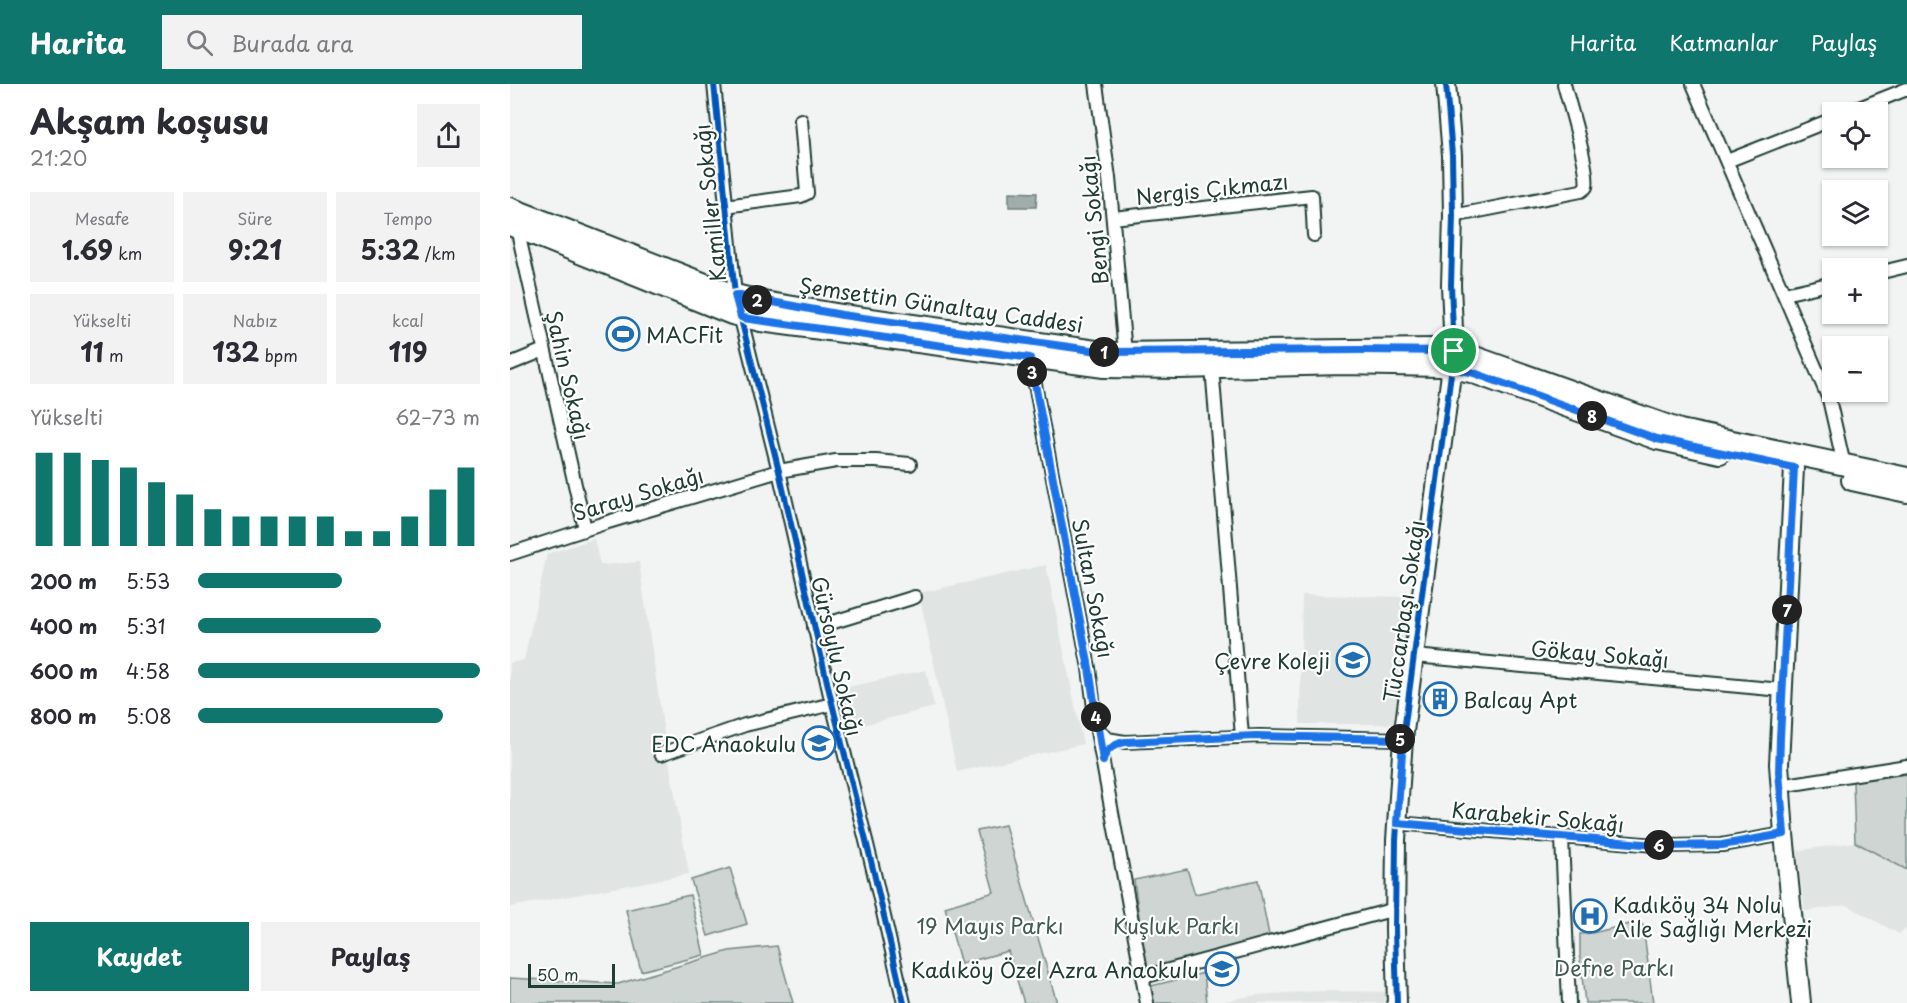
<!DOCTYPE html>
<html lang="tr">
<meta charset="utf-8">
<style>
:root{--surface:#fff;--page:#f2f2f3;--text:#2b2b33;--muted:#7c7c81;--accent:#0f766e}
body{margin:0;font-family:"Playpen Sans",sans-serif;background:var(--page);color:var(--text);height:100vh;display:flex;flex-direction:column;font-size:22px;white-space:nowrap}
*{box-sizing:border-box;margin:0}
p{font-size:20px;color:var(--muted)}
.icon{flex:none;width:33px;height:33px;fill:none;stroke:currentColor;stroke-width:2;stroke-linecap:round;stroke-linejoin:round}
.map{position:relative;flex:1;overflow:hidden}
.drawer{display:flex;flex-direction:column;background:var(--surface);width:510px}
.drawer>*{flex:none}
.fabs{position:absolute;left:1312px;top:18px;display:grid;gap:12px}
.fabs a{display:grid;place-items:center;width:66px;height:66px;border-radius:0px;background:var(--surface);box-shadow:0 2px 4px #0004;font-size:30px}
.scale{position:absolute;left:18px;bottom:15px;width:87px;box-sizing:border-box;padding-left:6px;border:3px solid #1f3d34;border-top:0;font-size:16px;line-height:21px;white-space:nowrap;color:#1f3d34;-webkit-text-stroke:4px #fff;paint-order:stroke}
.pin{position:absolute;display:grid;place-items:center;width:51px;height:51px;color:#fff;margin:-26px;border:3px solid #fff;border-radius:50%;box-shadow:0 2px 6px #0007}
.km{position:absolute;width:30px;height:30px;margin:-15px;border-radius:50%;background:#222;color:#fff;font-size:16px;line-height:30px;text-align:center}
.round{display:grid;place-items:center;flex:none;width:63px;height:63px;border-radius:0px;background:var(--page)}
.head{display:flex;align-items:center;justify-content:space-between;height:102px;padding:0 30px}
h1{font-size:33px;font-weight:700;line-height:45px}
.figures{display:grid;grid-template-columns:repeat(3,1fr);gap:9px;height:102px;padding:6px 30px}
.figures div{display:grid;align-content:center;border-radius:0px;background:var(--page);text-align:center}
.figures b{font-size:26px;font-weight:700}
.figures small{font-size:16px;font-weight:400}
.figures p{font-size:16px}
.chart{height:168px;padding:12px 30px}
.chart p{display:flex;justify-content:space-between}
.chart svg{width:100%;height:108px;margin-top:6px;stroke:var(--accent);stroke-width:6}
.primary-button{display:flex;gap:12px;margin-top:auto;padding:12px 30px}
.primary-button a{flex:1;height:69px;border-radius:0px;background:var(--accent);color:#fff;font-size:24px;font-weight:700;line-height:69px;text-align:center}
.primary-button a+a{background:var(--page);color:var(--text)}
ul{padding:0 30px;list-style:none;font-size:20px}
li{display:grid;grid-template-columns:96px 72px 1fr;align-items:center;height:45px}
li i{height:15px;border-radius:8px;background:var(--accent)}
header{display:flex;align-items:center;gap:36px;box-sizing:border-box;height:84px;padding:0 30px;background:var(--accent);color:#fff}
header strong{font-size:28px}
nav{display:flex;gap:33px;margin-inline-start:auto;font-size:21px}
.search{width:420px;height:54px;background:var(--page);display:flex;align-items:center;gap:15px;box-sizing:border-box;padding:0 21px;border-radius:0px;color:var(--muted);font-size:22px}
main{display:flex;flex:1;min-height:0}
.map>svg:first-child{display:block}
.built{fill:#e0e4e3}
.green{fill:#ced5d3;stroke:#768984;stroke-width:1.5}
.water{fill:#a1adaa;stroke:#6d807b;stroke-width:1.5}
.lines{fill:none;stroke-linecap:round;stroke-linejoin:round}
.street-casing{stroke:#1f3d34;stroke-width:16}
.secondary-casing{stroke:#1f3d34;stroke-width:22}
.primary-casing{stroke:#1f3d34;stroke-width:24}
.street{stroke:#fff;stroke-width:12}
.secondary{stroke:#fff;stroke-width:18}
.primary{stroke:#fff;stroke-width:20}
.cycleway-casing{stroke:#fff;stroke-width:10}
.cycleway{stroke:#0057b8;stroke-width:6}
.route-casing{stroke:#fff;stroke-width:12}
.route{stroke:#1a73e8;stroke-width:8}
.labels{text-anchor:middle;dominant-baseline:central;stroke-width:4.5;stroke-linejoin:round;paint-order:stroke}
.street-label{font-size:21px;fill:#1f3d34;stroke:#fff}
.poi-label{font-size:21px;fill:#1f3d34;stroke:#fff;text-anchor:start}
.park-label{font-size:21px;fill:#425b54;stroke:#fff}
</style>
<header>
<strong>Harita</strong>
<div class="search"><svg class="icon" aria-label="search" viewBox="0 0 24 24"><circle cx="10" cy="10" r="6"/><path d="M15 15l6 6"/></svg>Burada ara</div>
<nav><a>Harita</a><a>Katmanlar</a><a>Paylaş</a></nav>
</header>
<main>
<section class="drawer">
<div class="head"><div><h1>Akşam koşusu</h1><p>21:20</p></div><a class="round"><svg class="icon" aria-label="share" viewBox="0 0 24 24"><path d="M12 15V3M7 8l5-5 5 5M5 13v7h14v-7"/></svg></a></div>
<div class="figures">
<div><p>Mesafe</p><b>1.69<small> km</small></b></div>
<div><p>Süre</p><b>9:21</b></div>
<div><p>Tempo</p><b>5:32<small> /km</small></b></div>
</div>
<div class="figures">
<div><p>Yükselti</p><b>11<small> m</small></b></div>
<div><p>Nabız</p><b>132<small> bpm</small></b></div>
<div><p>kcal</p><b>119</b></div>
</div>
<div class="chart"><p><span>Yükselti</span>62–73 m</p>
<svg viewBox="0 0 160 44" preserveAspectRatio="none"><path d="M5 44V6M15 44V6M25 44V9M35 44V12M45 44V18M55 44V23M65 44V29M75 44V32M85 44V32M95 44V32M105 44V32M115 44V38M125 44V38M135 44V32M145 44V21M155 44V12"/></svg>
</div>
<ul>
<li><b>200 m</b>5:53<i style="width:51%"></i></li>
<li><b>400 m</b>5:31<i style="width:65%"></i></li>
<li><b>600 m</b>4:58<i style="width:100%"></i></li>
<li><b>800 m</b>5:08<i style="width:87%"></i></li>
</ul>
<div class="primary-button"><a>Kaydet</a><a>Paylaş</a></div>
</section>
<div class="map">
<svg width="1397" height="919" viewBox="0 0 1397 919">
<rect width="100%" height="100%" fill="#f2f3f3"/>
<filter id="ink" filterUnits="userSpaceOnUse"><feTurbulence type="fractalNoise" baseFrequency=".0167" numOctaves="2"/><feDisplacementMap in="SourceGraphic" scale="12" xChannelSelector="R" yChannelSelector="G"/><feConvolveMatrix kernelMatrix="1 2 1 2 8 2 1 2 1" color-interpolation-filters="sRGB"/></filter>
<g filter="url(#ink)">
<g class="built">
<polygon points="84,455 90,481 129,478 154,649 179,790 0,823 0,579 14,576 37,470"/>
<polygon points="536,481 573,660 447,688 409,509"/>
<polygon points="792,511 902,513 887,640 790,640"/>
<polygon points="416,586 424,623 334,646 324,606"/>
<polygon points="1345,758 1397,786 1397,843 1389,850 1337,821 1295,827 1287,767"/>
<polygon points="810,907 886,908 886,919 705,919 746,911"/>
</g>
<g class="green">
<polygon points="1397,690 1397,786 1345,758 1343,697"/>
<polygon points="495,741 547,919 514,919 498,867 451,880 435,823 484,808 467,747"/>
<polygon points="220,784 237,840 198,852 181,796"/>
<polygon points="677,785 685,810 748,796 760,856 636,885 624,796"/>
<polygon points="180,811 194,871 131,887 116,826"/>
<path d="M 1120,840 L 1133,841 L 1143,919 L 1075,919 L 1070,875 L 1070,850 C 1086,850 1103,843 1120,840 Z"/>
<polygon points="267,862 283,919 0,919 0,894 108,900 219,867"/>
<polygon points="694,889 697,919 644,919 641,902"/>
</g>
<polygon class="water" points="499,108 527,109 526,123 499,123"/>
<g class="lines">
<g class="street-casing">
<g id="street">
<polyline points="204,0 225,211 269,387 320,611 363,785 394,919"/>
<polyline points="586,0 599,94 615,269"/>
<polyline points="1183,0 1319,315 1334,381"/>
<polyline points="1339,28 1397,5"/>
<polyline points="1217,77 1323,35"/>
<polyline points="215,122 291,112 297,109 291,36"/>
<path d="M 943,132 L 1071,107 L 1076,103 C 1080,86 1059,20 1054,0"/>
<polyline points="603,134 802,112 804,151"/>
<polyline points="7,144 75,445"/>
<polyline points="1368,189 1397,182"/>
<polyline points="1274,210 1323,199"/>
<polyline points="520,274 579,584 587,647 637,919"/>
<polyline points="0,280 34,266"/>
<polyline points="702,283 732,652"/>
<polyline points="0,470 98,438 269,387 326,377 366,377 400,380"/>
<polyline points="304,544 405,513"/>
<polyline points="905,572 1272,606"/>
<polyline points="587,644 597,655 615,658 749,652 893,655"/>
<polyline points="151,670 235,641 322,620"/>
<polyline points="1270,702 1397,682"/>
<polyline points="887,739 1157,762 1212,761 1274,750"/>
<polyline points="1052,754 1059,919"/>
<polyline points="633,893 885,825"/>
</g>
</g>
<g class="secondary-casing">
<g id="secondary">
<polyline points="1284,384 1269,680 1274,750 1291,919"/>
<polyline points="887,919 885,845 886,756 893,655 944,267 941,201 943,132 942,71 936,0"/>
</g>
</g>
<g class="primary-casing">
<g id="primary">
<polyline points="0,124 221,210 254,218 332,231 600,269 925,265 948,267 1170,346 1397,394"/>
<polyline points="0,141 222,230 251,237 594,283 670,284 834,280 930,282 961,288 1147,355 1210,369"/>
<polyline points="1342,396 1397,408"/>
</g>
</g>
<use href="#street" class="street"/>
<use href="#secondary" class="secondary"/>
<use href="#primary" class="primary"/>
<g class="cycleway-casing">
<g id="cycleway">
<polyline points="204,0 225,211 269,387 320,611 363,785 394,919"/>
<polyline points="887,919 885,845 886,756 893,655 944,267 941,201 943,132 942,71 936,0"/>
</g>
</g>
<use href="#cycleway" class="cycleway"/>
</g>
</g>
<g class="lines" filter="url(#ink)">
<g class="route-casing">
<path id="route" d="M 225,211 L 332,231 L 595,268 L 849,266 L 944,267 L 942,284 L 961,288 L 1147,355 L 1284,384 L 1270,654 L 1269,688 L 1274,750 L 1212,761 L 1157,762 L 887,739 L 893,655 L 745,652 L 615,658 C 605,660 595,666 593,677 L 579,584 L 520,274 L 233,234 L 231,233 Z"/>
</g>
<use href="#route" class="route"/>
</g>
<defs>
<g id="stadium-ring" transform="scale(1.725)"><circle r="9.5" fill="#fff" stroke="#1f6fb2" stroke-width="1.5"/><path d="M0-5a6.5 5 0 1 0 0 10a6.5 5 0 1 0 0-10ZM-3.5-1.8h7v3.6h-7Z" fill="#1f6fb2"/></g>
<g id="school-ring" transform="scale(1.725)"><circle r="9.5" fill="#fff" stroke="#1f6fb2" stroke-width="1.5"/><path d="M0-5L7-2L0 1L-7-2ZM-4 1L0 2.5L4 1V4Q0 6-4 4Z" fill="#1f6fb2"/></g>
<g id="building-ring" transform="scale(1.725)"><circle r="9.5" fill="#fff" stroke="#1f6fb2" stroke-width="1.5"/><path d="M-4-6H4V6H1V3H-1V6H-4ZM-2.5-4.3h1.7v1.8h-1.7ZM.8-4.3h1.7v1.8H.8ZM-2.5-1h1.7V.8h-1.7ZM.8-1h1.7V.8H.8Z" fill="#1f6fb2"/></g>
<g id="hospital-ring" transform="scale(1.725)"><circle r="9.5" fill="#fff" stroke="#1f6fb2" stroke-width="1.5"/><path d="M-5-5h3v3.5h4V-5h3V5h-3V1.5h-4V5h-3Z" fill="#1f6fb2"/></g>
</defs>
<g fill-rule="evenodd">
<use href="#stadium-ring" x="113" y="250"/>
<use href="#school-ring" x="843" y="576"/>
<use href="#building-ring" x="930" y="615"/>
<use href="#school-ring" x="309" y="659"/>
<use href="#hospital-ring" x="1080" y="832"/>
<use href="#school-ring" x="712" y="885"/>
</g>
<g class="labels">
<g class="street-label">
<text transform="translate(702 104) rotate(-6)">Nergis Çıkmazı</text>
<text transform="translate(199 119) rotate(-96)">Kamiller Sokağı</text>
<text transform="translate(583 136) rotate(-96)">Bengi Sokağı</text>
<text transform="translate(431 220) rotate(8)">Şemsettin Günaltay Caddesi</text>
<text transform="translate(59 291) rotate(77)">Şahin Sokağı</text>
<text transform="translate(128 409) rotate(-17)">Saray Sokağı</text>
<text transform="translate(584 504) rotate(79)">Sultan Sokağı</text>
<text transform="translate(893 527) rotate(-82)">Tüccarbaşı Sokağı</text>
<text transform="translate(1090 569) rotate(5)">Gökay Sokağı</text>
<text transform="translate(328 572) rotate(77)">Gürsoylu Sokağı</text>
<text transform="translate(1028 732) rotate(5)">Karabekir Sokağı</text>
</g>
<g class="poi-label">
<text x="136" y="250">MACFit</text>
<text x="820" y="576" text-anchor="end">Çevre Koleji</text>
<text x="953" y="615">Balcay Apt</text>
<text x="286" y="659" text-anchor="end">EDC Anaokulu</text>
<text x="1103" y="820">Kadıköy 34 Nolu<tspan x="1103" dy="24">Aile Sağlığı Merkezi</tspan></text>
<text x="689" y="885" text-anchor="end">Kadıköy Özel Azra Anaokulu</text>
</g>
<g class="park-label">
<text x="480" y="841">19 Mayıs Parkı</text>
<text x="666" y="841">Kuşluk Parkı</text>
<text x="1104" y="883">Defne Parkı</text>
</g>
</g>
</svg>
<div class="fabs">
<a><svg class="icon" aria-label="locate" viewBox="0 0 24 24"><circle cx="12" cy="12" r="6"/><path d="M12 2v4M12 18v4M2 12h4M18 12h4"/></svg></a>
<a><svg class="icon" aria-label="layers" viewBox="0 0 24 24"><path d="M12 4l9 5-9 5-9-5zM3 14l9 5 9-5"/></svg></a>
<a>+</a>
<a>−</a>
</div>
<div class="scale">50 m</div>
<div class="pin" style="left:944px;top:267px;background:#1e9e55"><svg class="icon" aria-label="arrive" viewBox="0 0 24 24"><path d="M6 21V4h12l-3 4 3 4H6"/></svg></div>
<b class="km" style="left:594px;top:268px">1</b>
<b class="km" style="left:247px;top:216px">2</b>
<b class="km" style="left:522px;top:288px">3</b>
<b class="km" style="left:586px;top:633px">4</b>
<b class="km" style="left:890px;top:655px">5</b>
<b class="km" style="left:1149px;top:761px">6</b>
<b class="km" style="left:1277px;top:526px">7</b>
<b class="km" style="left:1082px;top:332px">8</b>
</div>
</main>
